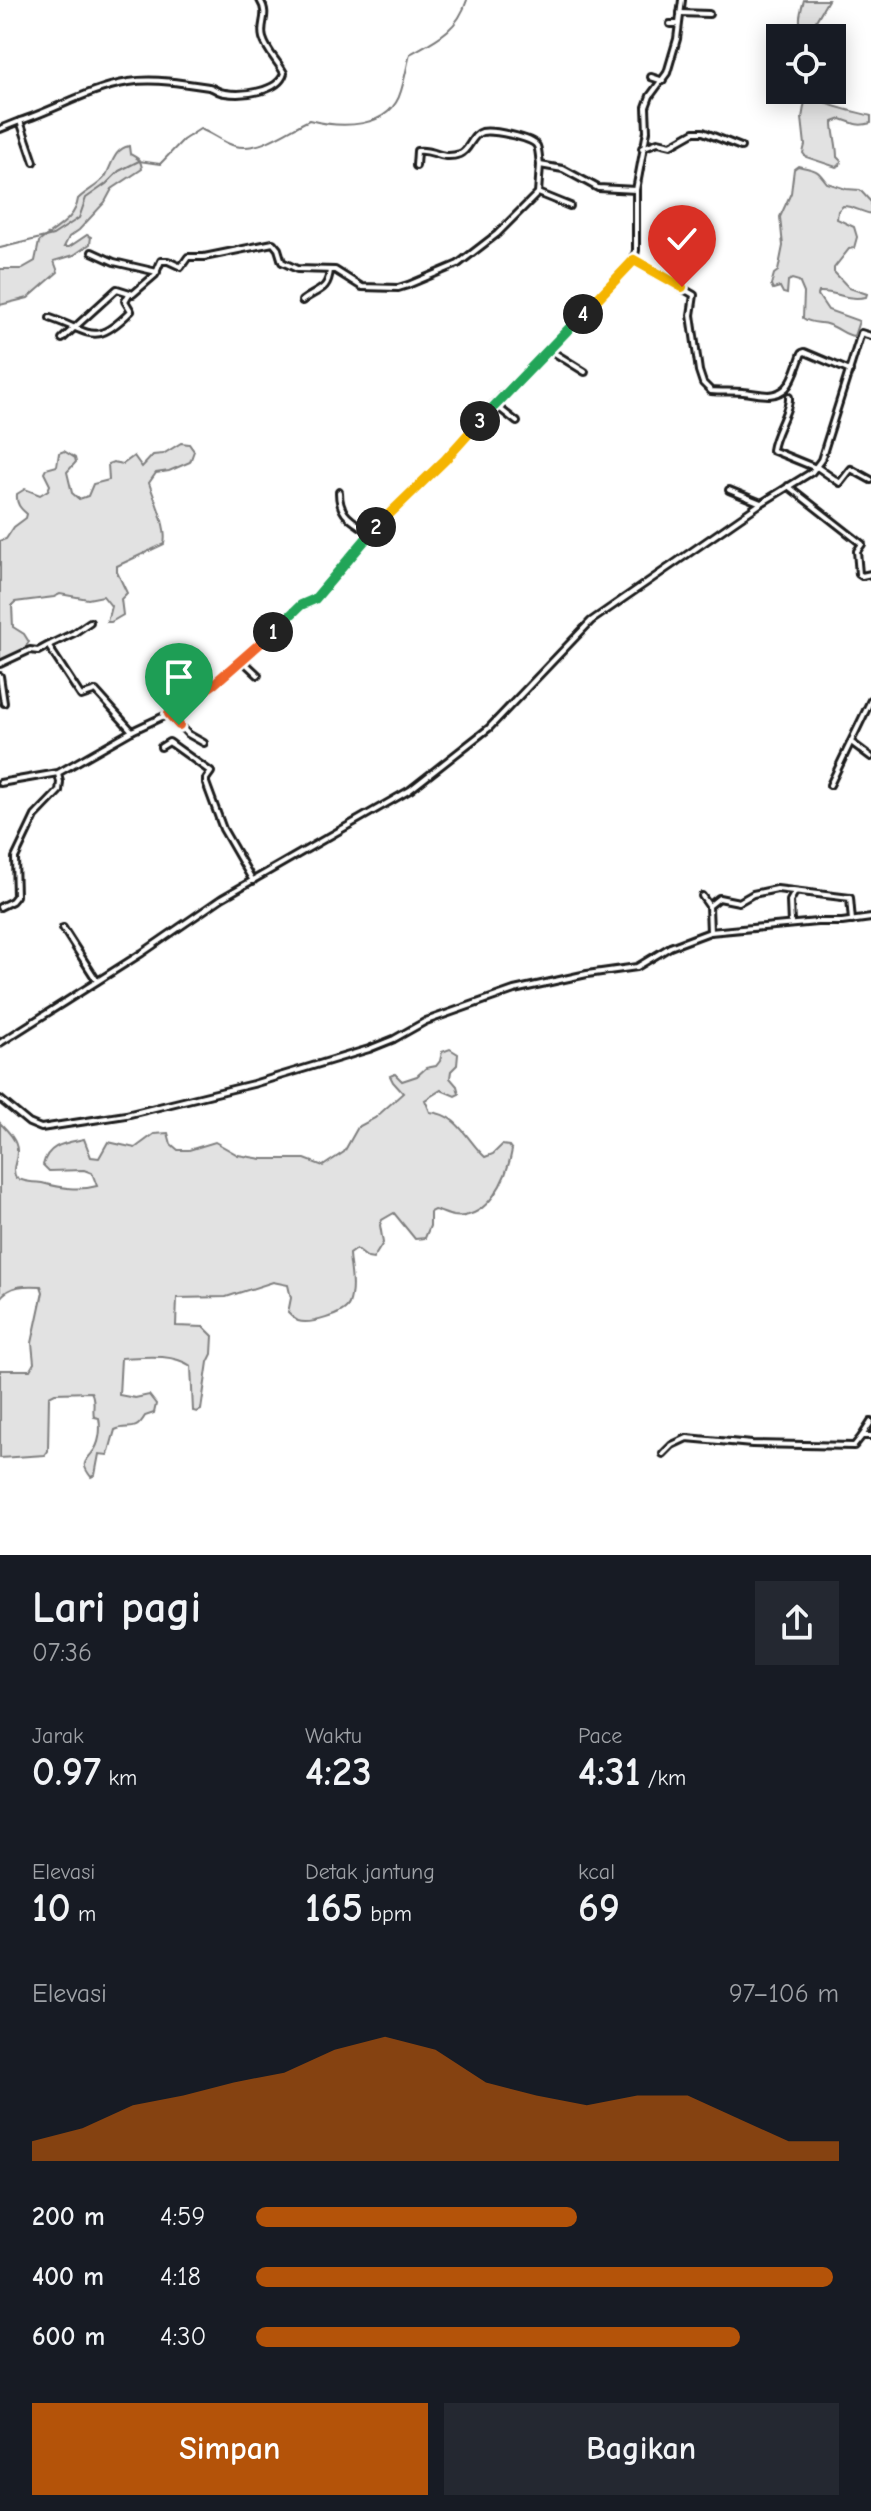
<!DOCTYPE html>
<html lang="id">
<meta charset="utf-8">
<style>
:root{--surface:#171b24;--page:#242831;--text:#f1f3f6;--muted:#9ea1a6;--accent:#b45309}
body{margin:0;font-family:"Comic Neue",sans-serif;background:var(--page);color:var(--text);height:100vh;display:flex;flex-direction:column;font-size:30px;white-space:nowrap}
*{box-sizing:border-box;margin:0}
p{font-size:26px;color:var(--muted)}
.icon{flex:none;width:44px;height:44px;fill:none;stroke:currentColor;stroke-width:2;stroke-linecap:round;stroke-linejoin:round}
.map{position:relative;height:1555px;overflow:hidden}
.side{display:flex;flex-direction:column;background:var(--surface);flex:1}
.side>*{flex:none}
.fabs{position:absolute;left:766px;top:24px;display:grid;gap:16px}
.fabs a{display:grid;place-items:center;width:80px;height:80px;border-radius:0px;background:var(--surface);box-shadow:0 4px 20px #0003;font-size:40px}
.pin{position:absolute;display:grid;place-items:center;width:68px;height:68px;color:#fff;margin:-82px -34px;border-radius:50% 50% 50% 0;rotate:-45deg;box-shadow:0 0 8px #0007}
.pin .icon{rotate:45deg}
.km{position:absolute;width:40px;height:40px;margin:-20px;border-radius:50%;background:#222;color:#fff;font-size:22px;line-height:40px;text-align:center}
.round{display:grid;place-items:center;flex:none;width:84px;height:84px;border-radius:0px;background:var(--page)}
.summary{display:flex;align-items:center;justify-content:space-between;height:136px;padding:0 32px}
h1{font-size:44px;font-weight:700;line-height:60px}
.figures{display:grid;grid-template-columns:repeat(3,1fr);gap:12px;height:136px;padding:8px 32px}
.figures div{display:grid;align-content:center}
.figures b{font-size:40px;font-weight:700}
.figures small{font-size:22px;font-weight:400}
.figures p{font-size:22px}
.chart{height:224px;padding:16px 32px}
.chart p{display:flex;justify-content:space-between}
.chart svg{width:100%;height:144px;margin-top:8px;fill:var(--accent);opacity:.7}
.cta{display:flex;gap:16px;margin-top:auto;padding:16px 32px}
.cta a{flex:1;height:92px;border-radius:0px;background:var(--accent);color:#fff;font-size:32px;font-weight:700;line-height:92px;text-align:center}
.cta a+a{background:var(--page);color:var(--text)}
ul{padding:0 32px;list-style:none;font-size:26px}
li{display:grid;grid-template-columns:128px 96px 1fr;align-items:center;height:60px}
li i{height:20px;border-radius:10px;background:var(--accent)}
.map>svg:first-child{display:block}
.green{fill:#e2e2e2;stroke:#7f7f7f;stroke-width:2}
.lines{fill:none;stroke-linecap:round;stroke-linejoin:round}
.stream{stroke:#7a7a7a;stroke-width:2}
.minor-casing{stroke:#1c1c1c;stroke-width:10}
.minor{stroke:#fff;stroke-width:4}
.split-1-casing{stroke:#fff;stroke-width:16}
.split-2-casing{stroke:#fff;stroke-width:16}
.split-3-casing{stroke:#fff;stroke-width:16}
.split-4-casing{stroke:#fff;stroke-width:16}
.split-5-casing{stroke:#fff;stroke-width:16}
.split-1{stroke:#f0652b;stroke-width:10}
.split-2{stroke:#22a559;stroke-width:10}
.split-3{stroke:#f5b400;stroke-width:10}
.split-4{stroke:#22a559;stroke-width:10}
.split-5{stroke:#f5b400;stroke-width:10}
</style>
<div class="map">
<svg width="871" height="1555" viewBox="0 0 871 1555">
<rect width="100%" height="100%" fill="#fff"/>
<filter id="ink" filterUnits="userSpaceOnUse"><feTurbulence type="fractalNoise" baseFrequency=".0125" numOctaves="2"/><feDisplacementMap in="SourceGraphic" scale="16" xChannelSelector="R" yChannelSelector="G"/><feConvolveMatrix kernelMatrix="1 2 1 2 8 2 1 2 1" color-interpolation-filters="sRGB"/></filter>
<g filter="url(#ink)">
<g class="green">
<path d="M 804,0 L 828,0 L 814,24 L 818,38 L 807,38 C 797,24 799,16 804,0 Z"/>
<path d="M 807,90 L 818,90 C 820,94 821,99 825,102 C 830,107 862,113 871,116 L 871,123 C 857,127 854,123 841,119 L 833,122 C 833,134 837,144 837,157 L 841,161 L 840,165 L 836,167 L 806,157 L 803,153 L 805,145 L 802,118 Z"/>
<path d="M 129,146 L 130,154 C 138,158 141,160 142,169 L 112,189 L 105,202 L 79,230 L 69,237 L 64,247 L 69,247 L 87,235 L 91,237 L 90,244 L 74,255 L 54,261 L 58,272 L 28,298 L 0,305 L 0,269 L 21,269 L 35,261 L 39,242 C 54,228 75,221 78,199 C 86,191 98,186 105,177 C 112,165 114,149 129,146 Z"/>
<path d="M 798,166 C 817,171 816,168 827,183 L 846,189 L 860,190 L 871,202 L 871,214 C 862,212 852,206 843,206 L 838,211 L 837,219 L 854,227 L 857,237 L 854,248 L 849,249 L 834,268 L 834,272 L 849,288 L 867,294 L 866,297 C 845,301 837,291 819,292 L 818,295 L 828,310 L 859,321 L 854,336 C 844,335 839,328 829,325 C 820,321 813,325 803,318 L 804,293 L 799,281 L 792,279 L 788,281 L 787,294 L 783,293 L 780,287 L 773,289 L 771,285 L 774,274 L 778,271 L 783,246 L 780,217 L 791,193 L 794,169 Z"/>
<path d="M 181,443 L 189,444 L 194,451 L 190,462 L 169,471 L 156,473 L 149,483 C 154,498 168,528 164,544 L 117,566 L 117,572 L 127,593 L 121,599 L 123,615 L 111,622 L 107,622 L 111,606 L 103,596 L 88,599 L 60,594 L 54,597 L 15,602 L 12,605 L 13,627 L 24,634 L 29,642 L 22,651 L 0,660 L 0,541 L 6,539 L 14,527 L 26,518 L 27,514 C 20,508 16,504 17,494 L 25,489 L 40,495 L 48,490 L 50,485 L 44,473 L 46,469 L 57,466 L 59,453 L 64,451 L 75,458 L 76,462 L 67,472 L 72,493 L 79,499 L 88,496 L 93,484 L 109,480 L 108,464 L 113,462 L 123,464 L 134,456 L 142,467 L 153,455 L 163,454 Z"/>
<path d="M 450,1049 L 458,1054 L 457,1065 L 451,1071 L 450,1078 L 457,1086 L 459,1094 L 455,1096 L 441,1090 L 425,1100 L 430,1112 C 458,1114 467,1140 485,1157 L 493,1154 L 502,1145 L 509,1146 L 512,1150 C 507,1178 488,1221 453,1216 C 447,1215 440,1211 434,1210 L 430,1212 L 430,1226 L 425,1238 L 415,1239 L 394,1213 L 382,1220 L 380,1225 L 383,1243 L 373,1259 L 368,1258 L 356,1249 L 349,1254 C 350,1270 355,1287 349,1304 C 344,1315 309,1325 298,1321 C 294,1319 291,1316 288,1313 L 291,1298 L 288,1285 L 273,1282 L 226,1297 L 177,1298 L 176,1326 L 204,1327 L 213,1336 L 212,1354 L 208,1362 L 201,1410 L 197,1412 L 193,1411 L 191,1366 C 171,1353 144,1357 121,1358 L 119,1395 L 135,1398 L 149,1395 L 156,1404 L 154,1413 L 145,1416 C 134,1435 128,1423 115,1430 L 108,1455 L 99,1454 L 95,1475 L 91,1477 C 81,1464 84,1463 92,1453 C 100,1444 101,1429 99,1418 L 94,1417 C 92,1408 96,1400 91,1392 L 55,1393 L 49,1396 L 48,1451 L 45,1455 L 0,1458 L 0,1370 L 30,1370 L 34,1363 L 32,1343 L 43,1292 L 41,1286 C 25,1285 10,1285 0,1298 L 0,1123 C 7,1130 18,1141 17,1152 C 17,1163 11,1167 16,1178 C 31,1184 30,1181 42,1183 C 61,1188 78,1191 97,1186 L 92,1173 L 84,1170 L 49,1171 L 43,1165 C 48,1144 65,1143 84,1139 L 91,1157 L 99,1158 L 108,1142 L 135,1148 L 154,1134 L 168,1133 L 171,1144 L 178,1150 L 189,1150 L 215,1142 L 238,1155 L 262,1159 L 305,1159 L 323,1166 L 344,1152 L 358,1127 L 375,1118 L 403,1093 L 393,1082 L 390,1076 L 395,1074 L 402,1081 L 417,1076 L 426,1068 L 436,1066 L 440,1061 L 442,1052 Z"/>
</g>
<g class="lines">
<path class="stream" d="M 0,248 L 53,235 L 79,218 L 86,198 L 106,184 L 119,171 L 139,161 L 160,164 L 183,140 L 200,129 C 212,133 223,143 235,146 C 260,152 288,130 309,120 C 340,128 390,130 401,91 C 405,78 407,66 410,54 C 437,39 457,31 467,0"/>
<g class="minor-casing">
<g id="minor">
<polyline points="680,13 709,14"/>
<polyline points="670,24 678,24"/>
<polyline points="651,77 663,81"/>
<path d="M 20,121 C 57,109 90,88 129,82 C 154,78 184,83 209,87 C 215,88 218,93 225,93 C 242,96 279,92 284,73 C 278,61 267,52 263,38 C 259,23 270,16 260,0"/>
<polyline points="0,129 20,121 34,162"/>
<polyline points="642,148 658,142 671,145 694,132 703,132 741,147"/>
<path d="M 416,166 L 417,151 C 433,148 440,161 460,154 C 470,150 471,135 482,132 C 491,130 532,137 537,146 C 539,151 539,159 540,165 L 563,169 L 598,188 L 636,190"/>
<polyline points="538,193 570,206"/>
<polyline points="92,252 114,262 157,272"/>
<path d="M 634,260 L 694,295 L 691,315 L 699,371 L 703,383 L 711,391 C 722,392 733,391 743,392 C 759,393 773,400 786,388 C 794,380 798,363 802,353 L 805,352 L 850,371"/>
<path d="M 302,301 C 317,289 328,292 330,270"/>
<path d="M 50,318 C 92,332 94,348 131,311 L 125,301 L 129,294"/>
<polyline points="62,339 117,289 133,294 155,275 161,261 168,261 181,267 188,257 204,257 273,243 278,249 282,262 297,269 335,270 362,287 398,288 408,285 458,264 497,234 538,193 540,165"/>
<polyline points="548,349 585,372"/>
<path d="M 789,397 C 790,411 774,433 772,450 L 816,468"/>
<polyline points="494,404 517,422"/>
<polyline points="817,467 840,483 851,469 871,480"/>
<polyline points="788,486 862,544 857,551 859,574 862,576 871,574"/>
<polyline points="729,490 761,503"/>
<path d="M 339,492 C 339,517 353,520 370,533"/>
<polyline points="90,622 74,633 51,644 49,647 81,696 96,691 132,731"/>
<polyline points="242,660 258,675"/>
<polyline points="0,664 30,650 38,651 49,645"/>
<polyline points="0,676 4,703"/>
<polyline points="169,714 188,734 204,743"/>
<polyline points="851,742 871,757"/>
<polyline points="161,747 169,742 172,744 211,772 206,779 206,783 223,829 253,881"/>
<polyline points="0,783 58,773 132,731 179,709 215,683 295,610 315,599 363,541 445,460 494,404 585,313 634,260 636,250 636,190 647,131 646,107 650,96 667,73 677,39 682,0"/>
<polyline points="830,785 871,700"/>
<polyline points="702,896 709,906 710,932"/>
<polyline points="709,906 719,898 739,902 753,894 777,889 850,898 852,921"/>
<polyline points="0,907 12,901 16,896 15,858 35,816 59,791 60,782 58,774"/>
<polyline points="791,924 790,901 795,892"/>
<polyline points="63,928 97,981"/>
<polyline points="0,1043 142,953 222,898 410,790 489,728 591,621 760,504 812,472 821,460 861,333 871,336"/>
<polyline points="0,1099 29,1123 41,1128 126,1115 253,1084 369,1049 394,1039 426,1021 514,990 587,974 637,967 670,947 710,932 817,922 842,922 871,918"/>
<polyline points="862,1436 871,1422"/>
<polyline points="663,1454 672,1445 687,1438 752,1444 854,1446 862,1436 871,1436"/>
</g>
</g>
<use href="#minor" class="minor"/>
</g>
</g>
<g class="lines" filter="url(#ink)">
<g class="split-1-casing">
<polyline id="split-1" points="179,725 169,714 215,683 273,632"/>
</g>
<g class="split-2-casing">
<polyline id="split-2" points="273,632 301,605 315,599 376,527"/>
</g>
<g class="split-3-casing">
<polyline id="split-3" points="376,527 445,460 480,421"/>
</g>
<g class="split-4-casing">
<polyline id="split-4" points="480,421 583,314"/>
</g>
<g class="split-5-casing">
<polyline id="split-5" points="583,314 634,260 682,287"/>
</g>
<use href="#split-1" class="split-1"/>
<use href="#split-2" class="split-2"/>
<use href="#split-3" class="split-3"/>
<use href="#split-4" class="split-4"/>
<use href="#split-5" class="split-5"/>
</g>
</svg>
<div class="fabs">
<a><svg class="icon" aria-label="locate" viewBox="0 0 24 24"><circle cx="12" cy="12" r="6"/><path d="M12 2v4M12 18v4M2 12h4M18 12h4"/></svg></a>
</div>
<div class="pin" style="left:179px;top:725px;background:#1e9e55"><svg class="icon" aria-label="arrive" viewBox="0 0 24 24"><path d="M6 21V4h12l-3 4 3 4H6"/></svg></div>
<div class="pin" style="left:682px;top:287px;background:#d93025"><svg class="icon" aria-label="check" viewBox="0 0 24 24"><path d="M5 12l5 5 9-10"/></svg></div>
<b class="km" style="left:273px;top:632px">1</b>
<b class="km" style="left:376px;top:527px">2</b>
<b class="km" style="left:480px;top:421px">3</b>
<b class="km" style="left:583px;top:314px">4</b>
</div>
<section class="side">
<div class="summary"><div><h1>Lari pagi</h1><p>07:36</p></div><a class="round"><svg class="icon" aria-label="share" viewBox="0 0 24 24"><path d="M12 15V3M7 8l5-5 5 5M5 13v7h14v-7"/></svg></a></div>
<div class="figures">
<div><p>Jarak</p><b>0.97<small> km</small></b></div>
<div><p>Waktu</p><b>4:23</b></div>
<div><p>Pace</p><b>4:31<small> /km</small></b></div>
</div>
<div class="figures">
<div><p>Elevasi</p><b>10<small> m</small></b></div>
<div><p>Detak jantung</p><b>165<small> bpm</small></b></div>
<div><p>kcal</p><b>69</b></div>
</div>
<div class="chart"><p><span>Elevasi</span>97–106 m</p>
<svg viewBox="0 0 160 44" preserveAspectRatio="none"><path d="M0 44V38L10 34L20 27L30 24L40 20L50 17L60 10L70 6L80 10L90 20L100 24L110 27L120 24L130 24L140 31L150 38L160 38V44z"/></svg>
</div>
<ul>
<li><b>200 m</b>4:59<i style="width:55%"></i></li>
<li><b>400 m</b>4:18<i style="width:99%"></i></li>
<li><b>600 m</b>4:30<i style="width:83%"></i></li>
</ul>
<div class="cta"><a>Simpan</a><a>Bagikan</a></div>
</section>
